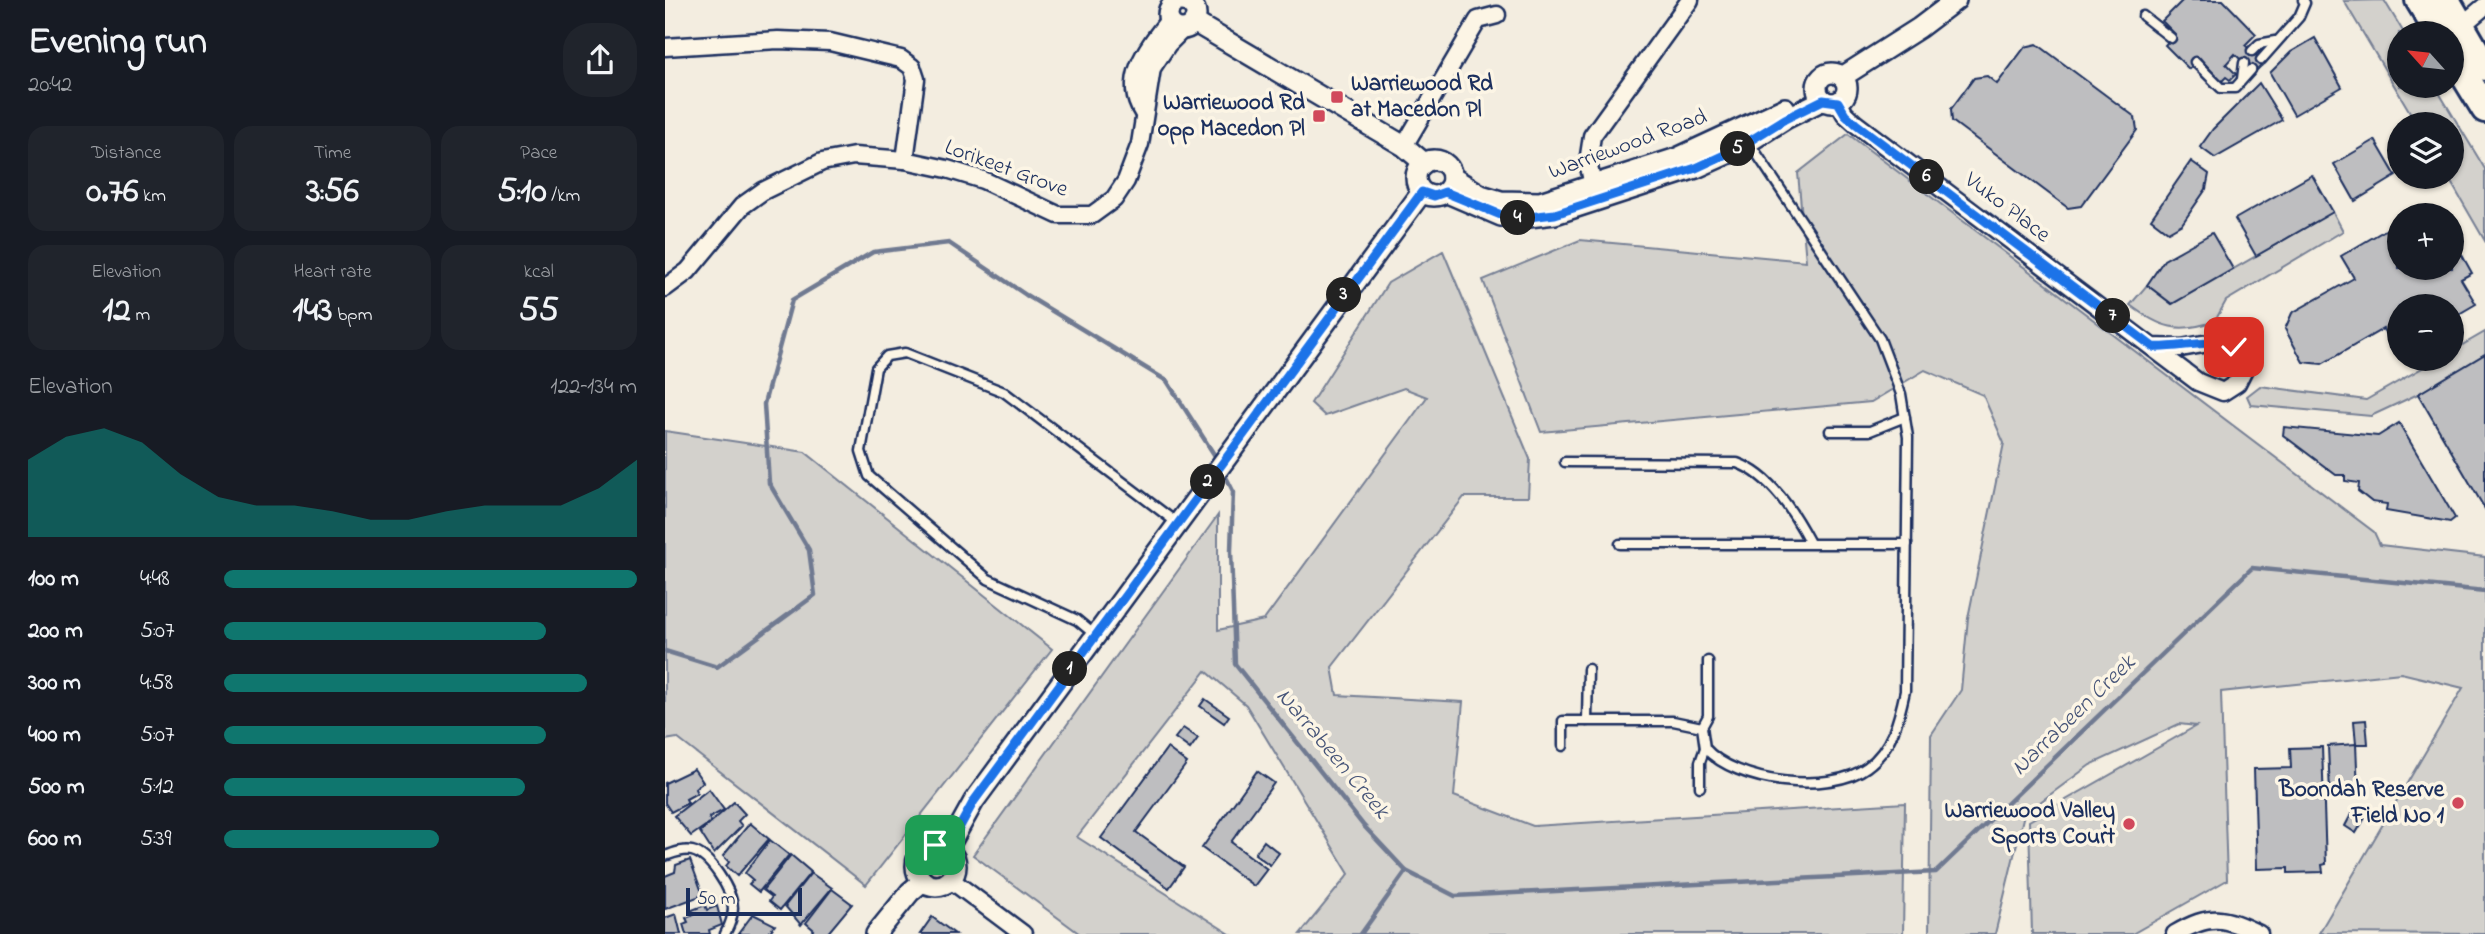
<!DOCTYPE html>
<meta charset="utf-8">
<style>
:root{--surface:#171b24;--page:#20242c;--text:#f1f3f6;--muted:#9ea1a6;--accent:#0f766e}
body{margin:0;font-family:"Indie Flower",sans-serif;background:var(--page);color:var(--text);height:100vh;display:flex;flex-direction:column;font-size:26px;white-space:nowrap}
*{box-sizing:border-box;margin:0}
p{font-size:23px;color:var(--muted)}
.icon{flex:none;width:38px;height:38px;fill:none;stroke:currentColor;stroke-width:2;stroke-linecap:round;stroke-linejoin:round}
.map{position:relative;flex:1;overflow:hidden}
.panel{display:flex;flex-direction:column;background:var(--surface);width:665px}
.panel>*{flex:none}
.needle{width:46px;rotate:297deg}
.tools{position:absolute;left:1722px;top:21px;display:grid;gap:14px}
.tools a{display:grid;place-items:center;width:77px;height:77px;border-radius:50%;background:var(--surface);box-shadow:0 2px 5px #0004;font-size:35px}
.scale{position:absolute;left:21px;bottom:18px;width:116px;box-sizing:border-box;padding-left:7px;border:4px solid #1b2f5e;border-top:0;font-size:19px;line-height:24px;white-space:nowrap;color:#1b2f5e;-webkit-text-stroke:5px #fcf5e5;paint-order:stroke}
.pin{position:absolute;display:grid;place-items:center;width:60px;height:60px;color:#fff;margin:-30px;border-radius:14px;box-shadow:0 4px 10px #0006}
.km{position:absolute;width:35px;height:35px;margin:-18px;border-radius:50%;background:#222;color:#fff;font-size:19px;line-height:35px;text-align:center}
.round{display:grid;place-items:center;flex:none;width:74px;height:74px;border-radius:28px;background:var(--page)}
.summary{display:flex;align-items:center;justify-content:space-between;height:119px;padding:0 28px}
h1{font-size:38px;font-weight:700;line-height:52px}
.stats{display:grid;grid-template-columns:repeat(3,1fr);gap:10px;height:119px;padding:7px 28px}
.stats div{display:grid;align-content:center;border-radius:18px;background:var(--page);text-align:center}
.stats b{font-size:35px;font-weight:700}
.stats small{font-size:19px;font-weight:400}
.stats p{font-size:19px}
.chart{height:196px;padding:14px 28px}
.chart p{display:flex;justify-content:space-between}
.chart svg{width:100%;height:126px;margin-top:7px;fill:var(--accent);opacity:.7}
ul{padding:0 28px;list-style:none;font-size:23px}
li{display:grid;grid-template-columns:112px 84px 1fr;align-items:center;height:52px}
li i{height:18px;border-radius:9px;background:var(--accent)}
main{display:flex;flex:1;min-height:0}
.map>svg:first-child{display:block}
.green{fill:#d3d1cc;stroke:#778095;stroke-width:2}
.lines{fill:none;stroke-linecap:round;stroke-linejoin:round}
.stream{stroke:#707a91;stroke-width:4.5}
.building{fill:#bebec0;stroke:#1b2f5e;stroke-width:2}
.service-casing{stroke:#1b2f5e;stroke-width:13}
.minor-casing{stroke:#1b2f5e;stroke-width:21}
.tertiary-casing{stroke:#1b2f5e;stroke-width:24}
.trunk-casing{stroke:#1b2f5e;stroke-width:32}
.service{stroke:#fcf5e5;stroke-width:8}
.minor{stroke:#fcf5e5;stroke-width:16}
.tertiary{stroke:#fcf5e5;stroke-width:19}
.trunk{stroke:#fcf5e5;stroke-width:26}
.route-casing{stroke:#fff;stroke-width:14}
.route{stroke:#1a73e8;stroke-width:9}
.poi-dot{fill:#d1495b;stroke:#fcf5e5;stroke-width:2.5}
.labels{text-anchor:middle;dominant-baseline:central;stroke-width:7;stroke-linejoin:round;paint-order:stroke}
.poi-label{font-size:23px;font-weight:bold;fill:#1b2f5e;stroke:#fcf5e5;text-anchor:end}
.street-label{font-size:23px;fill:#1b2f5e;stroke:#fcf5e5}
.water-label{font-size:24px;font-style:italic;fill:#465478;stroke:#fcf5e5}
</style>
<main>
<section class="panel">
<div class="summary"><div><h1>Evening run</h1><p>20:42</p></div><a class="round"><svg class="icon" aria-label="share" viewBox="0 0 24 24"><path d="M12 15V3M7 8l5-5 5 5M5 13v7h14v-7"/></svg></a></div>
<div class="stats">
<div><p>Distance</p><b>0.76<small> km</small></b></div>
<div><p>Time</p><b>3:56</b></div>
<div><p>Pace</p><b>5:10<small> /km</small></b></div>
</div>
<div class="stats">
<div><p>Elevation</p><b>12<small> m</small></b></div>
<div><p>Heart rate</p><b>143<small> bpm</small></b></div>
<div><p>kcal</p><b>55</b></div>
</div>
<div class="chart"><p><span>Elevation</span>122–134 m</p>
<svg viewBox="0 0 160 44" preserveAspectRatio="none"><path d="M0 44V17L10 9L20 6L30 11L40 22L50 30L60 33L70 33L80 35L90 38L100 38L110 35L120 33L130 33L140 33L150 27L160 17V44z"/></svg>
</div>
<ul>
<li><b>100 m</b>4:48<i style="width:100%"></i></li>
<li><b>200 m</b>5:07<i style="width:78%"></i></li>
<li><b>300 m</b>4:58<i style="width:88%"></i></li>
<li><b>400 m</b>5:07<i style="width:78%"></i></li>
<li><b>500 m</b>5:12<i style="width:73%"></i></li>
<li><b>600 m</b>5:39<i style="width:52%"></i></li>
</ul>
</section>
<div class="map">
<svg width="1820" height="934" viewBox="0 0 1820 934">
<rect width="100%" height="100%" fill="#f3ede0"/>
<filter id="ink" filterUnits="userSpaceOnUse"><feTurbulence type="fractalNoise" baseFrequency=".0143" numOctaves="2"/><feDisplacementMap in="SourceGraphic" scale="14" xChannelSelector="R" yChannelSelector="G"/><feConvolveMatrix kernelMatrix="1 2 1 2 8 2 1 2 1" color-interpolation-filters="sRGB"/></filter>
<g filter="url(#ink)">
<g class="green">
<polygon points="1719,0 1739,33 1734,33 1734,86 1770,86 1820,169 1820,241 1783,177 1787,177 1787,124 1752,124 1679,1"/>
<polygon points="1183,134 1709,532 1715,545 1820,557 1820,934 1654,933 1798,688 1736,673 1556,692 1562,880 1467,934 1367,934 1364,821 1531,726 1514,724 1425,765 1359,814 1330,934 1264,934 1266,735 1296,690 1303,618 1339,443 1318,395 1260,370 1206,402 876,432 818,280 915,240 1141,261 1133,173"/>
<path d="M 1668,212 L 1678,231 L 1561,301 L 1550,321 C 1514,334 1495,328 1465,305 L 1482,285 L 1507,304 Z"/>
<polygon points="778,251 865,459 863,497 799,497 667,667 672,695 798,702 789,796 868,826 1240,803 1238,934 635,934 684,874 581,705 541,671 412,837 565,934 415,934 308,855 553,515 553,630 599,620 762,397 739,388 660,416 646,403 723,283"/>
<polygon points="1820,332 1820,354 1753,394 1706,416 1586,405 1582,396 1595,386 1701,400 1773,359 1787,359 1787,351"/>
<polygon points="0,431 140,452 387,649 201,885 12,738 0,740"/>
</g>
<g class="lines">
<g class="stream">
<polyline points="559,473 568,491 566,551 570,664 698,825 741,871 790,896 1271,872 1587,568 1820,591"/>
<polyline points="0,651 52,667 150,595 144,550 104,483 99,404 127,300 208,252 284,243 361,295 502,381 552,459"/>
<polyline points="696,934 741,871"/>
</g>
</g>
<g class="building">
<polygon points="1518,0 1558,0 1591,34 1580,45 1599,63 1589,73 1570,54 1561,64 1571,74 1565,80 1561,77 1556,82 1535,58 1524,69 1500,45 1510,34 1497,21"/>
<polygon points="1650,38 1677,87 1629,115 1605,73 1626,52"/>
<polygon points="1372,44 1470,117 1472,130 1416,206 1403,208 1287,121 1286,109 1309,78 1322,76 1332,84 1360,47"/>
<polygon points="1594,83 1617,120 1550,158 1535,147 1548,129"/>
<polygon points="1710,140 1731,176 1690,201 1669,164"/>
<polygon points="1526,161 1544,174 1541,189 1517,224 1503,232 1486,219"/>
<polygon points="1647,175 1668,212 1591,256 1570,219"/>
<polygon points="1734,222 1734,268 1787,268 1787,237 1807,273 1796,279 1811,304 1787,318 1787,306 1734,306 1734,348 1730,351 1718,329 1657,364 1638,362 1620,329 1627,313 1689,278 1676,256"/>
<polygon points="1547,233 1568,269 1507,304 1482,285 1499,260"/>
<polygon points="1820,354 1820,509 1753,394"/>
<polygon points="1734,423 1790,518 1785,522 1721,511 1722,504 1707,502 1693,491 1694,483 1680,481 1680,475 1671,475 1618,435 1619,427 1713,436"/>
<polygon points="540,699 564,716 559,723 535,706"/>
<polygon points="1701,720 1703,744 1691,744 1689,721"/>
<polygon points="518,728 533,738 525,749 510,738"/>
<polygon points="1691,744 1693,792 1665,793 1663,746"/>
<polygon points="1657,747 1661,864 1657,865 1658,872 1623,873 1623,868 1592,869 1589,769 1626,768 1625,748"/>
<polygon points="502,748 522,763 471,832 519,867 504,888 436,838"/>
<polygon points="29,769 38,782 30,789 32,793 21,799 23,803 6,812 0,803 0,783"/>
<polygon points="592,771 609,783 566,842 602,869 589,886 537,848"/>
<polygon points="44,789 59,810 44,818 46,822 26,836 9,816"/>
<polygon points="69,802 80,814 73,821 77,826 49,854 35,832"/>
<polygon points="1689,809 1701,816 1691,833 1680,826"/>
<polygon points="85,823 104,839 72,876 61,866 64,862 58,856"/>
<polygon points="105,840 124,855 94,892 84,884 88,880 80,873"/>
<polygon points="599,841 614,853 605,865 590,854"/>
<polygon points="126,855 146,872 115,910 104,901 107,897 98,890"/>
<polygon points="25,860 38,895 0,909 0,876 10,872 11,865"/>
<polygon points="146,873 167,888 136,925 120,906"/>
<polygon points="167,889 187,904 162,934 146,934 149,930 141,923"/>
<polygon points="40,905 42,910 52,906 57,925 44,930 45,934 21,934 18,924 23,922 21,918 29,915 27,910"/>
<polygon points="11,914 16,934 0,934 0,918"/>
<polygon points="88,914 110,925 103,934 73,934"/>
<polygon points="267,917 290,934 255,934"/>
</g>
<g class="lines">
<g class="service-casing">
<g id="service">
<polyline points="1478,16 1506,38"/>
<polyline points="1587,51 1594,44 1610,41"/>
<polyline points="1596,60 1634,17 1640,3 1638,0"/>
<polyline points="1530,62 1556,88 1570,88 1586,70"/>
<polyline points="1577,79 1579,63"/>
<polyline points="1165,431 1205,431 1240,417"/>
<path d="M 900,462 L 1072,463 C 1106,475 1129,513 1145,543"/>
<polyline points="955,544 1242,544"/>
<polyline points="430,635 412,620 323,579 204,476 196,451 211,368 222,356 240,353 339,392 512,523"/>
<polyline points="922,721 923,669"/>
<polyline points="1037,727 1043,716 1043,661"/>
<path d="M 898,746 L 898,721 L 1008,721 L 1037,727 L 1040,748 C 1070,783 1165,795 1202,767 C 1227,749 1234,719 1240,691 L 1243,437 L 1236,394 L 1215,339 L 1084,142"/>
<polyline points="1035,787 1035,762 1040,748"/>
<path d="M 0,856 C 9,853 18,849 27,851 C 45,855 67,890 68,908 C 68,918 65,925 60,934"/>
</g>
</g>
<g class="minor-casing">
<g id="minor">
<polyline points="525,4 528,0"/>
<polyline points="1796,26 1820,6"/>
<polyline points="0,47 113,40 165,42 236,59 247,67 251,79 240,160"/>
<polyline points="1173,102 1180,114 1191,124 1533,382 1558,392 1572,383 1579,369 1574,353 1555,341 1516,348 1488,347"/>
<path d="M 478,113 C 456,79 483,47 504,20"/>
<polyline points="739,146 813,20 832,15"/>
<polyline points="930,195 923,162 927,136 1025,0"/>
<polyline points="0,288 23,271 77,206 98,191 157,162 189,156 240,160 282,169 318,180 393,215 427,215 449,199 461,181 475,144 487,68 503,44 518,29"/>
<polyline points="286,880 358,934"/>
<path d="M 1510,934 C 1546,913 1558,917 1594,934"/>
</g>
</g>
<g class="tertiary-casing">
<g id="tertiary">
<circle cx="517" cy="15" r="14"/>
<polyline points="529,22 739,146 759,163"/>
<circle cx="1167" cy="88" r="15"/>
<polyline points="1177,77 1254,28 1291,0"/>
<circle cx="769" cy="178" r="18"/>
<polyline points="787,177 816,195 836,201 875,202 1012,158 1120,108"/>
<polyline points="780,192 836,216 855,218 890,214 1031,168 1071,150 1120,119 1158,100"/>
<circle cx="271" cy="866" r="20"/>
<polyline points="283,848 309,801 757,192"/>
<polyline points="211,934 245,892 258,881"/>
</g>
</g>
<g class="trunk-casing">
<g id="trunk">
<polyline points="1754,0 1774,33"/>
<polyline points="1781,0 1820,67"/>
<polyline points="1787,55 1820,109"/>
</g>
</g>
<use href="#service" class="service"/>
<use href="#minor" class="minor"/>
<use href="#tertiary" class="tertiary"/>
<use href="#trunk" class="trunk"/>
</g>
</g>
<g class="lines" filter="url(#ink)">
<g class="route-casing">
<path id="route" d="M 270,845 L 283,848 L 309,801 L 757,192 L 769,196 L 780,192 L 836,215 L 855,218 L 890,214 L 1031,168 L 1070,150 L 1120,119 L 1158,100 L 1173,102 L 1180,114 L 1191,124 L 1488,347 C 1511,349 1554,337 1569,347"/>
</g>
<use href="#route" class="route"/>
</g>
<g class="poi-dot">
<rect x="665" y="90" width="14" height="14" rx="3.5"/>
<rect x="647" y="109" width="14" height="14" rx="3.5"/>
<circle cx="1793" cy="803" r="7"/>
<circle cx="1464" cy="824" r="7"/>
</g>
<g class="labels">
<g class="poi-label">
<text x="686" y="84" text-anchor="start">Warriewood Rd<tspan x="686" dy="26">at Macedon Pl</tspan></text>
<text x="640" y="103">Warriewood Rd<tspan x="640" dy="26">opp Macedon Pl</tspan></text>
<text x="1779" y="790">Boondah Reserve<tspan x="1779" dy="26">Field No 1</tspan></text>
<text x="1450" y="811">Warriewood Valley<tspan x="1450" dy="26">Sports Court</tspan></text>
</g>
<g class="street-label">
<text transform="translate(963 145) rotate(-20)">Warriewood Road</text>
<text transform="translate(341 169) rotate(20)">Lorikeet Grove</text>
<text transform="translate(1342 208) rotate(37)">Vuko Place</text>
</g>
<g class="water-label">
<text transform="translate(1409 716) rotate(-44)">Narrabeen Creek</text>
<text transform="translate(667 754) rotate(50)">Narrabeen Creek</text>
</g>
</g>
</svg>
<div class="tools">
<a><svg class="needle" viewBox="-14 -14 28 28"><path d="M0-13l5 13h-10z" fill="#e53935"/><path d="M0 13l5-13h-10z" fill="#9ea1a6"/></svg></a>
<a><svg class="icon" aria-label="layers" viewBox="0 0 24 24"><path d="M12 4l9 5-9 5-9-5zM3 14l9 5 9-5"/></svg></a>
<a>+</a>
<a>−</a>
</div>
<div class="scale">50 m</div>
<div class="pin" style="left:270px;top:845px;background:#1e9e55"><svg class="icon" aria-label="arrive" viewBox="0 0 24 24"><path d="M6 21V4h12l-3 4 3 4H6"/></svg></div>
<div class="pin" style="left:1569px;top:347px;background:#d93025"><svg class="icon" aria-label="check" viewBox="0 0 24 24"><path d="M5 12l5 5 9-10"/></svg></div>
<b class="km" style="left:405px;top:669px">1</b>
<b class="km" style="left:543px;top:482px">2</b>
<b class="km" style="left:679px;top:295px">3</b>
<b class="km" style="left:853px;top:218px">4</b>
<b class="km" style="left:1073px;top:149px">5</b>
<b class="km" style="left:1262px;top:177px">6</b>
<b class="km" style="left:1448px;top:316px">7</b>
</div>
</main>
